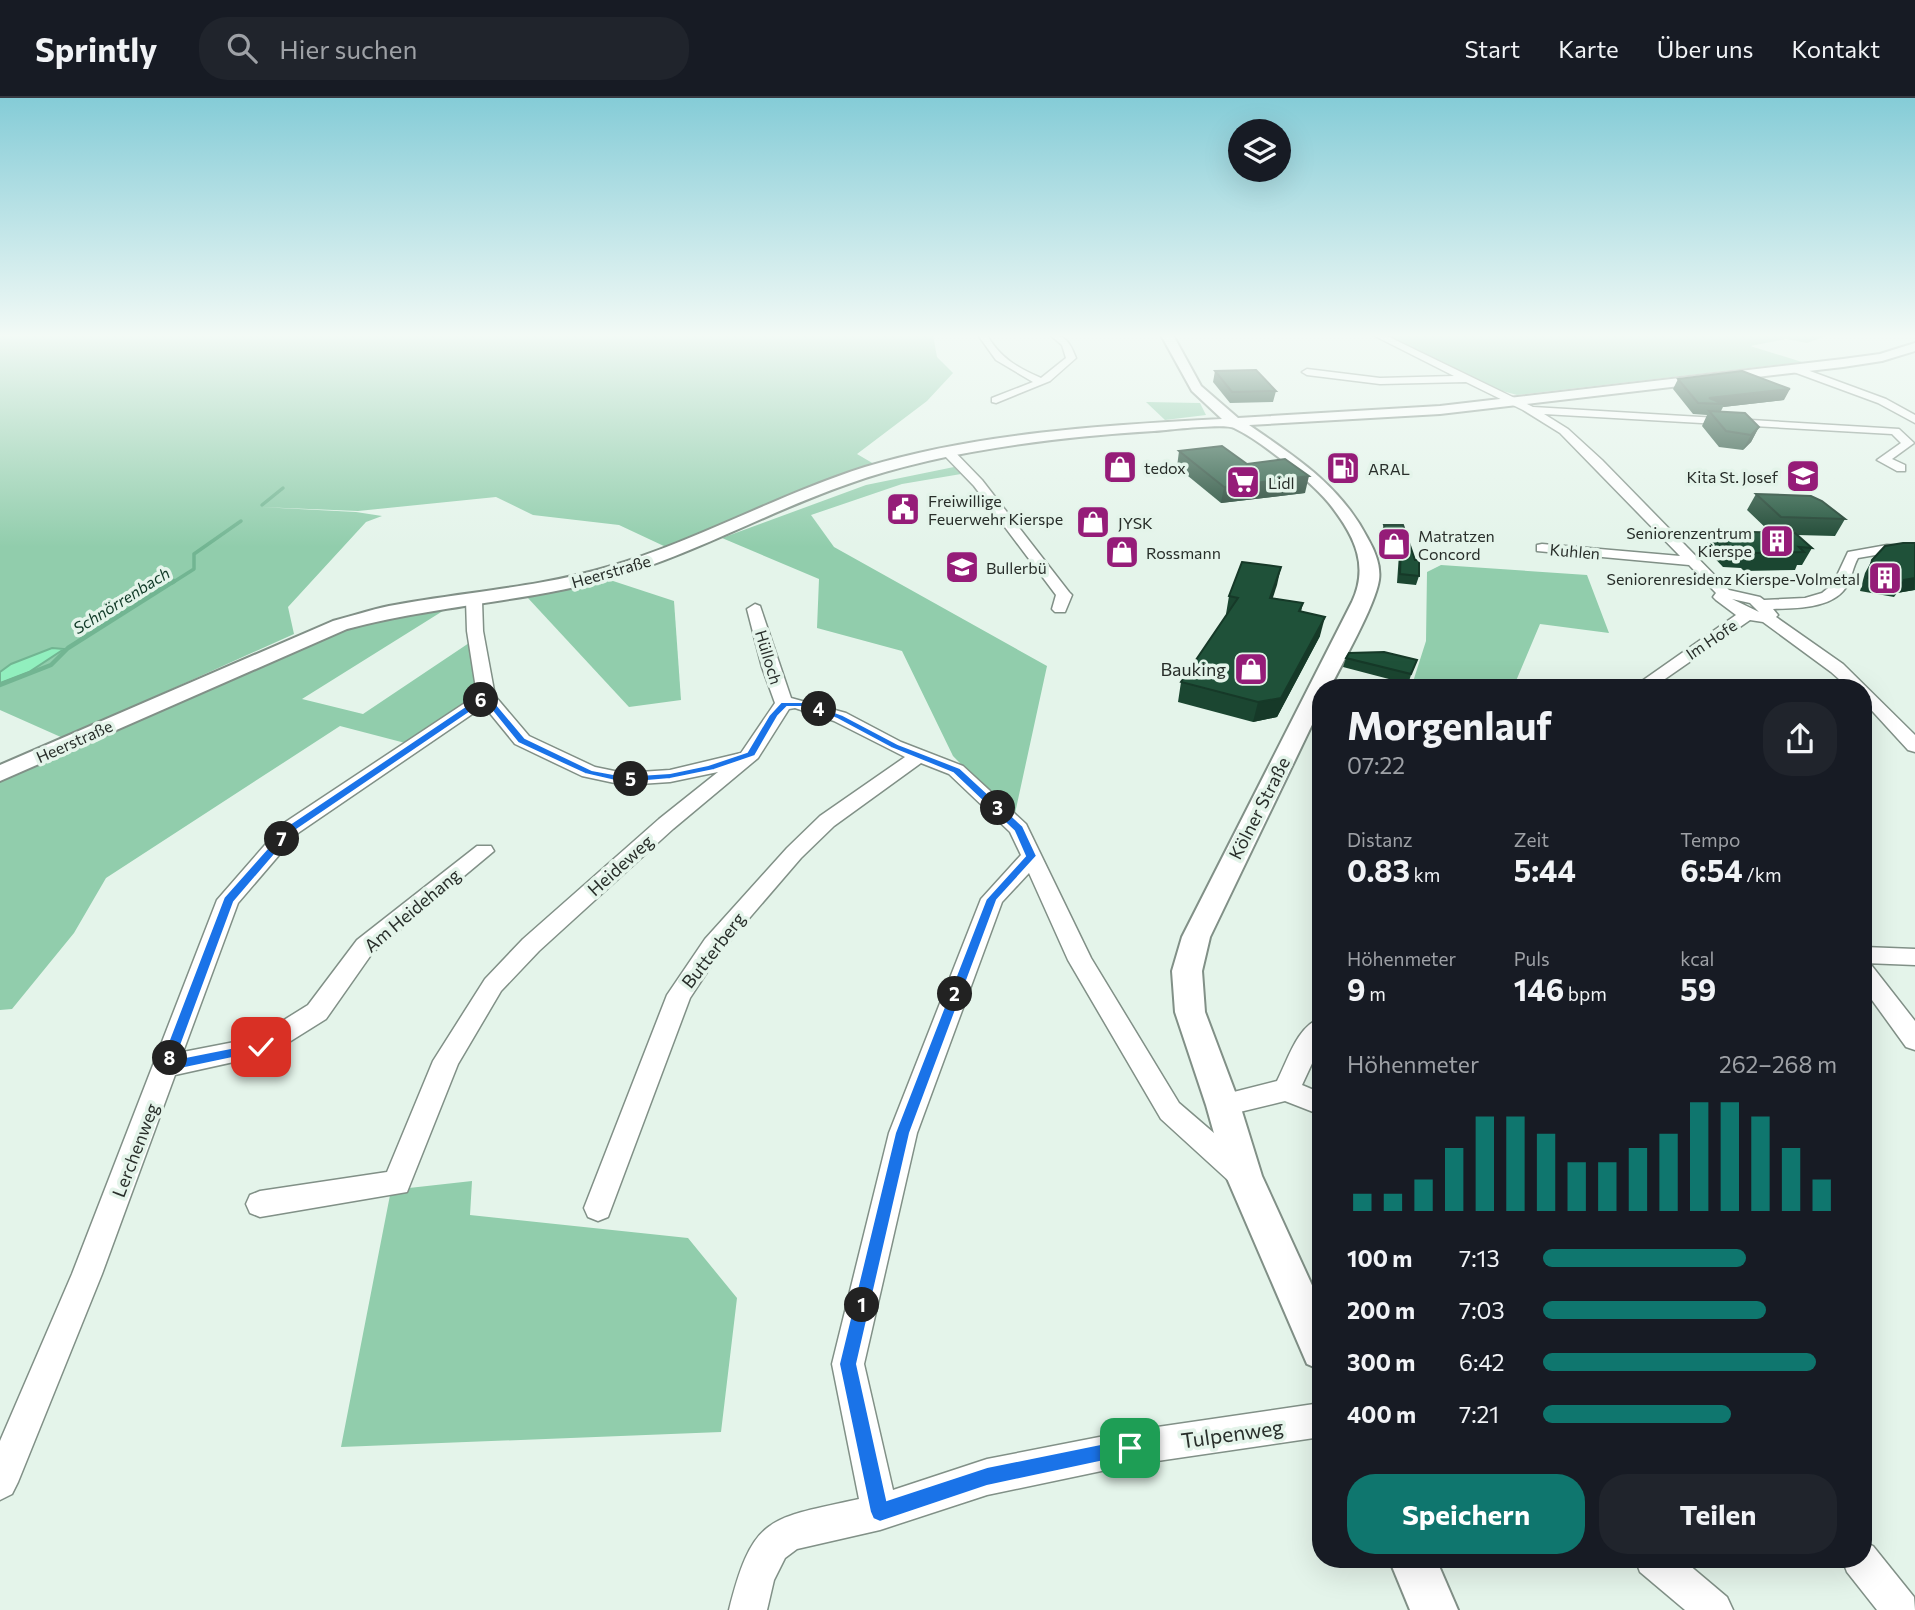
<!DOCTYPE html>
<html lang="de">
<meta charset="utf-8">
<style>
:root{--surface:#171b24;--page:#20242c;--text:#f1f3f6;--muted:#9ea1a6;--line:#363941;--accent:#0f766e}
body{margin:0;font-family:Commissioner,sans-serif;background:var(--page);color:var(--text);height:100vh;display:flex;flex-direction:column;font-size:26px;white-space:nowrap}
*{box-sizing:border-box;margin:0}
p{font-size:23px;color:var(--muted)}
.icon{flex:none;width:38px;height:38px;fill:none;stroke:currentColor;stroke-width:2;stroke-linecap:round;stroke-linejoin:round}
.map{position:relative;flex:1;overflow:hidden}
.sheet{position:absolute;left:1312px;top:581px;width:560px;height:889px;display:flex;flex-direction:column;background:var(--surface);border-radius:28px;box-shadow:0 7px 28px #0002}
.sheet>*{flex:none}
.buttons{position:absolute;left:1228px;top:21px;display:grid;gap:14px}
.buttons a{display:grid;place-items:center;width:63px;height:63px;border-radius:50%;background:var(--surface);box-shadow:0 7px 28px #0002;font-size:35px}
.pin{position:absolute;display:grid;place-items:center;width:60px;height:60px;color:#fff;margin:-30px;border-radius:14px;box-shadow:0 4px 10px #0006}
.km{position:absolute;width:35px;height:35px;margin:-18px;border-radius:50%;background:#222;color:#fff;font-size:19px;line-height:35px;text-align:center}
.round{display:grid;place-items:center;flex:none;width:74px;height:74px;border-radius:28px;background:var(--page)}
.headline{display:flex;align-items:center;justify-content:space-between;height:119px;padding:0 35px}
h1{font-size:38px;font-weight:700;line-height:52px}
.stats{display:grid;grid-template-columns:repeat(3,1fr);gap:10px;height:119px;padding:7px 35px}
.stats div{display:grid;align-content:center}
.stats b{font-size:30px;font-weight:700}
.stats small{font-size:19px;font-weight:400}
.stats p{font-size:19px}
.chart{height:196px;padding:14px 35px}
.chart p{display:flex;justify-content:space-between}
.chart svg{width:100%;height:126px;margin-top:7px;stroke:var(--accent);stroke-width:6}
.primary-button{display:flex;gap:14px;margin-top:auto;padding:14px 35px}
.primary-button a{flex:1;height:80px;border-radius:28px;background:var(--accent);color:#fff;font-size:28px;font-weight:700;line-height:80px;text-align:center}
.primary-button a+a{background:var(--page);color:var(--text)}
ul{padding:0 35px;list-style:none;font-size:23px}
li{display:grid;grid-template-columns:112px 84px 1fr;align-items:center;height:52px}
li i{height:18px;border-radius:9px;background:var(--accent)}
header{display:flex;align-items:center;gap:42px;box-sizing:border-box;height:98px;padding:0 35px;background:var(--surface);border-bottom:2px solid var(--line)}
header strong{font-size:33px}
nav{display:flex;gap:38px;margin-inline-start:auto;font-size:24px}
.search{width:490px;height:63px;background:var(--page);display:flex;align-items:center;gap:18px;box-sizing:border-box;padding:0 24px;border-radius:28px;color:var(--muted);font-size:26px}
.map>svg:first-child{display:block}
.green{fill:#91cdac}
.water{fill:#91efbe;stroke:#72b592;stroke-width:2}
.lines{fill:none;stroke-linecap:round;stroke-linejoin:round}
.stream-far1{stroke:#72b592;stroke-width:3.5}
.stream{stroke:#72b592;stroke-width:4.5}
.minor-casing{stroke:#819087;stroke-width:3}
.major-casing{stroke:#819087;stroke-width:4}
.minor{fill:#fff;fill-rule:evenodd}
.major{fill:#fff;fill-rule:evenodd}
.wall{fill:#1b4631}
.shaded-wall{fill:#163928}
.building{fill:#1f5139;stroke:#163928;stroke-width:2}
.route{fill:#1a73e8;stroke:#fff;stroke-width:2}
.labels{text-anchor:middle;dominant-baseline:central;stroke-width:7;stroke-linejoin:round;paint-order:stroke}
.far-poi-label{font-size:16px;fill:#282e2a;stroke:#e4f4ea;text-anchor:start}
.far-street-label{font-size:16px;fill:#282e2a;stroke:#e4f4ea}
.far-water-label{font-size:16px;font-style:italic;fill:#0f3926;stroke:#e4f4ea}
.poi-label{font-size:18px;fill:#282e2a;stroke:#e4f4ea;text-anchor:end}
.street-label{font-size:18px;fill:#282e2a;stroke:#e4f4ea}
.near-street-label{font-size:21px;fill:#282e2a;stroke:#e4f4ea}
</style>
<header>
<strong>Sprintly</strong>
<div class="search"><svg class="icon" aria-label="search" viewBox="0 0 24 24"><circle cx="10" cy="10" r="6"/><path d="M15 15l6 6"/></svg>Hier suchen</div>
<nav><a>Start</a><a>Karte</a><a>Über uns</a><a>Kontakt</a></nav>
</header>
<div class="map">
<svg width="1915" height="1512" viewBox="0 0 1915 1512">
<rect width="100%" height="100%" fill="#e4f4ea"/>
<g class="green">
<polygon points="0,237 933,237 937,259 953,275 927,303 857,356 874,366 666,449 619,427 533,417 496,399 358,413 260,409 356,414 382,418 366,424 288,509 294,536 63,640 0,612"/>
<polygon points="1386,237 1829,237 1807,245 1786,241 1750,248 1802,264 1517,297 1495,291"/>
<polygon points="1146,304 1200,305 1206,317 1165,322"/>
<polygon points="954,369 961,376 902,386 811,417 834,449 1047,568 1014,720 953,658 902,553 817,530 819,481 722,440 866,387"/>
<polygon points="1441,467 1587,477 1609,535 1540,526 1513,590 1411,590 1426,543 1427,474"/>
<polygon points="610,482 674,503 681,602 629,609 527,499"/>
<polygon points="446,511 302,601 363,616 472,543 479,598 409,646 340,628 106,780 74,835 12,911 0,912 0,682 302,546 386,520"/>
<polygon points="472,1083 470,1117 688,1140 737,1200 721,1334 341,1349 391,1092"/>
</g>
<polygon class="water" points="52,550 64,551 29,574 0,585 0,574 11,566"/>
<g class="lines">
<g class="stream-far1">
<polyline points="262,407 283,390"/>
<polyline points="172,485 194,471 194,456 241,423"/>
</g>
<polyline class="stream" points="0,587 51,567 68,550 174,483"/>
<g class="minor-casing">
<g id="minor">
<path d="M 978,237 L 987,237 C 999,259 1019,271 1041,280 L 1066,260 L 1062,247 L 1050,237 C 1066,237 1070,245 1076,260 L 1050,283 L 996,305 L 992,304 L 992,300 L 1033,284 L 996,262 Z"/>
<path d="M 1373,237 L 1385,237 L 1533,309 L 1899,331 L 1914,345 L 1892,361 L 1905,367 L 1905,373 L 1897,373 L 1877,362 L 1901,345 L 1892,336 L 1544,316 L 1568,331 L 1602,362 L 1729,492 L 1760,499 L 1764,502 L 1805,500 L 1822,495 L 1833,486 L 1848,454 L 1887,447 L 1915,448 L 1915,456 L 1887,455 L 1858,460 C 1853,469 1852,478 1848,486 C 1835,511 1797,510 1773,511 L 1778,517 L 1776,519 L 1843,566 L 1915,637 L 1915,654 L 1908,652 L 1864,604 L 1864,590 L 1849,590 L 1831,574 L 1763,524 L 1750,522 L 1652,590 L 1632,590 L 1736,517 L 1716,502 L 1713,499 L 1716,495 L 1689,467 L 1537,453 L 1537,447 L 1542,446 L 1680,458 L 1560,335 L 1523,312 L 1466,284 L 1380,286 L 1307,277 L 1302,274 L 1307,271 L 1380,280 L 1454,278 ZM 1732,501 L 1750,505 L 1759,514 Z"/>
<polygon points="1791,269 1799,269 1886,301 1915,317 1915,325 1878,305 1791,273"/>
<polygon points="944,351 952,351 982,382 1069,494 1072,497 1065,514 1055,514 1052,511 1056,497 974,388 944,357"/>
<path d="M 474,497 L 482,502 L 483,533 L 495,598 L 529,638 L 595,669 L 624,675 L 670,672 L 741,655 L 775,605 L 762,569 L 747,511 L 755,506 L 760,508 L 791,600 L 846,615 L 901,644 L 963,668 L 1026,726 L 1091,860 L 1179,1005 L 1250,1066 L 1254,1075 L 1250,1084 L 1240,1087 L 1230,1084 L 1161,1021 L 1068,862 L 1029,775 L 1002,804 L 917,1035 L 864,1266 L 893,1392 L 987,1361 L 1130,1333 L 1321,1305 L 1321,1339 L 1130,1367 L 987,1397 L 880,1432 L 797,1451 L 785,1460 L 774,1482 L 767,1512 L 729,1512 C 753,1416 770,1421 859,1401 L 832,1266 L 889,1035 L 981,801 L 1021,757 L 1010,734 L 949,676 L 921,665 L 834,728 L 801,760 L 721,853 L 690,900 L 608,1119 L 598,1123 L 588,1119 L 584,1110 L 667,897 L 705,841 L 787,750 L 820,718 L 905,659 L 834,623 L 795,610 L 789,611 L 758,660 L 673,731 L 539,853 L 501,893 L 458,966 L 407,1094 L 260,1119 L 250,1115 L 246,1106 L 250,1097 L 260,1093 L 387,1074 L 433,963 L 485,881 L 523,841 L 659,721 L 718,674 L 670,684 L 624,687 L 582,678 L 515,646 L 484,608 L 298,735 L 238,805 L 183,954 L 255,940 L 308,907 L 357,842 L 477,748 L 491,748 L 494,753 L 373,854 L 326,921 L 270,956 L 175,977 L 102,1176 L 18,1384 L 12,1396 L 0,1402 L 0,1343 L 72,1176 L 217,802 L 284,725 L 477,597 L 467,533 L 466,502 Z"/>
<polygon points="1864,849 1915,851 1915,867 1865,865 1872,868 1915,923 1915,952 1906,949 1864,891"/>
<path d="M 1321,920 L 1321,946 L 1302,987 L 1321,995 L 1321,1017 L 1285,1003 L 1223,1018 L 1214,1015 L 1210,1007 L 1214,999 L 1277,983 C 1288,962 1297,928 1321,920 Z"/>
<polygon points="1864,1444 1873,1448 1914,1499 1915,1512 1877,1512 1847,1474 1842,1461 1864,1461"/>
<polygon points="1635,1461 1682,1461 1727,1499 1733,1512 1685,1512 1640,1474"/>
</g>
</g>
<g class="major-casing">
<g id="major">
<path d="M 1161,237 L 1173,237 L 1201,288 L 1238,320 L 1440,308 L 1843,261 L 1880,256 L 1915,245 L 1915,253 L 1882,263 L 1843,269 L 1440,316 L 1249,327 C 1297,360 1341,388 1368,441 C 1375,453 1381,468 1379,482 C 1375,508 1343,563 1330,590 L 1321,590 L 1321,608 L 1210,839 L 1202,873 L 1205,914 L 1240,1007 L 1262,1078 L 1321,1207 L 1321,1272 L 1307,1266 L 1226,1078 L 1206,1007 L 1175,914 L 1172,873 L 1182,839 L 1352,504 C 1369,468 1355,439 1332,409 C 1315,386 1260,342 1234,330 C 1224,325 1169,332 1154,333 C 1057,339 939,353 848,386 C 770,413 698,454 618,478 C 530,504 436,507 347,531 L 0,683 L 0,667 L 333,523 C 352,518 370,512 389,508 C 462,494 537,490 608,469 C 697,443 777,397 865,369 C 976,335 1106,327 1222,321 L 1192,293 Z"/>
<polygon points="1389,1461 1436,1461 1458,1512 1410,1512"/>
</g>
</g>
<use href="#minor" class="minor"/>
<use href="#major" class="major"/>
</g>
<g class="wall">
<polygon points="1215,273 1276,293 1273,304 1230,305 1213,284"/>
<polygon points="1678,281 1784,302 1723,309 1721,313 1759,329 1751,344 1743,352 1719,349 1702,328 1707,317 1693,316 1673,291"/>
<polygon points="1179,353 1247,366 1305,395 1221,405 1177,369"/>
<polygon points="1756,396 1845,421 1835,438 1797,437 1812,450 1802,467 1797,467 1795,472 1744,473 1741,470 1723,469 1705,450 1713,433 1770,434 1747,412"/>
<polygon points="1384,427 1403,427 1419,478 1416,487 1397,485 1399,456 1387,455 1381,435"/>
<polygon points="1915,445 1915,492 1897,495 1894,499 1860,493 1865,475 1872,462"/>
<polygon points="1281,469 1272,500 1303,505 1301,514 1320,538 1277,619 1253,624 1178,604 1181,584 1227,517 1226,516 1229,498"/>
<polygon points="1346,560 1413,571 1408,586 1343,569"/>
</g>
<g class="shaded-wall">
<polygon points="1790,291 1784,302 1723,309 1724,306 1709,300"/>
<polygon points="1759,329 1751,344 1743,352 1751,337"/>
<polygon points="1309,378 1305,395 1221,405 1224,389"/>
<polygon points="1281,469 1277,487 1267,518 1270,500"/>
<polygon points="1915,480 1914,492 1897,495 1903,485 1904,482"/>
<polygon points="1325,519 1320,538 1277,619 1253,624 1258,604"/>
</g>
<g class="building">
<polygon points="1256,272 1276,293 1232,294 1215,273"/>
<polygon points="1742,273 1790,291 1709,300 1724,306 1698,305 1678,281"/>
<polygon points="1709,313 1745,315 1759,329 1751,337 1726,333"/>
<polygon points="1222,348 1247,366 1285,361 1309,378 1224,389 1179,353"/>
<polygon points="1756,396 1811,398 1822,403 1845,421 1781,419"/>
<polygon points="1384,427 1403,427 1415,462 1419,462 1419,478 1400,476 1401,447 1390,446"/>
<polygon points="1713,433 1795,435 1812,450 1799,449 1804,454 1753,455 1750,452 1732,451"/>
<polygon points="1903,445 1915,445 1915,480 1904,482 1903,485 1868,480 1872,462 1885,448"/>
<polygon points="1242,464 1281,469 1270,500 1303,505 1299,513 1325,519 1281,600 1258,604 1181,584 1238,500 1229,498"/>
<polygon points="1384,554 1417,562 1411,576 1346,560 1349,555"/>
</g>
<linearGradient id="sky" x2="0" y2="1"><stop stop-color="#85ccd7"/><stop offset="0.53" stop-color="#f3faf6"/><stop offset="1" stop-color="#f3faf6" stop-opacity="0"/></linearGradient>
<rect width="1915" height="449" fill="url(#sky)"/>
<polygon class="route" points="482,597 489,597 525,640 592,672 624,678 670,675 708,667 747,654 769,617 781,604 807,604 843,617 898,646 960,670 1023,728 1037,758 997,802 910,1035 857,1266 887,1402 987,1369 1130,1340 1137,1343 1140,1350 1137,1356 987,1388 880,1424 873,1421 870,1414 839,1266 895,1035 986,801 1025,758 1014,733 953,675 891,650 837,621 806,609 787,609 778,618 755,658 714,672 670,681 624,685 585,676 518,645 485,604 295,733 234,804 176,961 261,944 268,949 266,953 166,974 161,972 159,968 224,799 287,728"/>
<defs>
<g id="shop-square" transform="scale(1.75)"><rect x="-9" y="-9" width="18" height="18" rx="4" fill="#951c78" stroke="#e4f4ea"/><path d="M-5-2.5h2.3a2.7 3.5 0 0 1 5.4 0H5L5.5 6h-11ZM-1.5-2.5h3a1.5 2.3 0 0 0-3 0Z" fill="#fff"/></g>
<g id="fuel-square" transform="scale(1.75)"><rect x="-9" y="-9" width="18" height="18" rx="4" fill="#951c78" stroke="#e4f4ea"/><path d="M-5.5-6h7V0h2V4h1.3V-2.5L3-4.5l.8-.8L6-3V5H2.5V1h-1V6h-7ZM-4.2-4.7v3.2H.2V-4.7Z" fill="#fff"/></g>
<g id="school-square" transform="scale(1.75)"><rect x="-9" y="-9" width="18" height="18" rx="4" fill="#951c78" stroke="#e4f4ea"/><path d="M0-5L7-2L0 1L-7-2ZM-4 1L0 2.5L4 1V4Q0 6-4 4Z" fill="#fff"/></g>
<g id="supermarket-square" transform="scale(1.75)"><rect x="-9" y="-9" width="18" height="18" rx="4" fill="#951c78" stroke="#e4f4ea"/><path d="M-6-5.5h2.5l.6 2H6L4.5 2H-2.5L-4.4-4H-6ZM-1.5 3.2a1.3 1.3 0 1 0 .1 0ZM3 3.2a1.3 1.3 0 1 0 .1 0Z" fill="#fff"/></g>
<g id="civic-square" transform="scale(1.75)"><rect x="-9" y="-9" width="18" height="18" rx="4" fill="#951c78" stroke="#e4f4ea"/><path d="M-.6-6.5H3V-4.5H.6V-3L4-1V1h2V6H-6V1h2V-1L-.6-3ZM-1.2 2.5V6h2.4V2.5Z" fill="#fff"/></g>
<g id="building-square" transform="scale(1.75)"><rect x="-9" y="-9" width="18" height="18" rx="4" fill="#951c78" stroke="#e4f4ea"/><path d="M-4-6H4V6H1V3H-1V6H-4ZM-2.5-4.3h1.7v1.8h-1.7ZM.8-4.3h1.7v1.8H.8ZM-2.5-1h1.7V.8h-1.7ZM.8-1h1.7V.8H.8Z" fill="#fff"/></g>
</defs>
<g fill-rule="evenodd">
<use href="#shop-square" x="1120" y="369"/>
<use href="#fuel-square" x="1343" y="370"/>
<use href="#school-square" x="1803" y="378"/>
<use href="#supermarket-square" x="1243" y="384"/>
<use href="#civic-square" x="903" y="411"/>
<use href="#shop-square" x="1093" y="424"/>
<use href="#building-square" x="1777" y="443"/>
<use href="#shop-square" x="1394" y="446"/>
<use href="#shop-square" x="1122" y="454"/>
<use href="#school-square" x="962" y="469"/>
<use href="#building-square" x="1885" y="480"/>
<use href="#shop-square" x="1251" y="571"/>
</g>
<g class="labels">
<g class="far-poi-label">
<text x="1144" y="369">tedox</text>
<text x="1368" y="370">ARAL</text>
<text x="1778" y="378" text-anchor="end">Kita St. Josef</text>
<text x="1268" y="384">Lidl</text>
<text x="928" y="402">Freiwillige<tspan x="928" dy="18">Feuerwehr Kierspe</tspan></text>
<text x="1118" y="424">JYSK</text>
<text x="1752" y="434" text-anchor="end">Seniorenzentrum<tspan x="1752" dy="18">Kierspe</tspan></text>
<text x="1418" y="437">Matratzen<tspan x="1418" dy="18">Concord</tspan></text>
<text x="1146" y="454">Rossmann</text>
<text x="986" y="469">Bullerbü</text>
<text x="1860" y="480" text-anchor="end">Seniorenresidenz Kierspe-Volmetal</text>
</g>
<g class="far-street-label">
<text transform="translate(1575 453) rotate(5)">Kuhlen</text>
<text transform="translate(611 473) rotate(-16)">Heerstraße</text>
<text transform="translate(1711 541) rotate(-34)">Im Hofe</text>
<text transform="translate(769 559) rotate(73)">Hülloch</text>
<text transform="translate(74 643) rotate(-24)">Heerstraße</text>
</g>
<g class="far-water-label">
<text transform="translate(121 502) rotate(-32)">Schnörrenbach</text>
</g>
<g class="poi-label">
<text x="1226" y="571">Bauking</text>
</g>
<g class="street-label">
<text transform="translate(1259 710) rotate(-63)">Kölner Straße</text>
<text transform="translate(620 767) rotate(-42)">Heideweg</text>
<text transform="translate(412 812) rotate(-40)">Am Heidehang</text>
<text transform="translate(713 852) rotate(-52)">Butterberg</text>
<text transform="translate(135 1052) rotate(-69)">Lerchenweg</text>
</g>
<g class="near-street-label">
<text transform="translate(1232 1335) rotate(-8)">Tulpenweg</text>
</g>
</g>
</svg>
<div class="buttons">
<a><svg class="icon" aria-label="layers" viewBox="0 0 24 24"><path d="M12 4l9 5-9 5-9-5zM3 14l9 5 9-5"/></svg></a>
</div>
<div class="pin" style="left:1130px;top:1350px;background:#1e9e55"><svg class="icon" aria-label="arrive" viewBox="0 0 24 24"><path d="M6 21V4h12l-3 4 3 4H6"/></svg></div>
<div class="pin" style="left:261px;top:949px;background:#d93025"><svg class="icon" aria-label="check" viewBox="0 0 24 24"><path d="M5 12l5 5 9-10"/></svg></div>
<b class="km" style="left:862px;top:1207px">1</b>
<b class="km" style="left:955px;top:896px">2</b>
<b class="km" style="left:998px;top:710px">3</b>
<b class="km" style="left:819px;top:611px">4</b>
<b class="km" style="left:631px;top:681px">5</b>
<b class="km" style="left:481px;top:602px">6</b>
<b class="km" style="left:282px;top:741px">7</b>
<b class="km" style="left:170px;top:960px">8</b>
<section class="sheet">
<div class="headline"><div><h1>Morgenlauf</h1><p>07:22</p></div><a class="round"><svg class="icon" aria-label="share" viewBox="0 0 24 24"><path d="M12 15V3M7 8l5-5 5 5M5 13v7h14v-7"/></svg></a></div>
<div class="stats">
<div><p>Distanz</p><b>0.83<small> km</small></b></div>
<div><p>Zeit</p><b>5:44</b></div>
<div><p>Tempo</p><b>6:54<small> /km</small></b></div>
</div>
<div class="stats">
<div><p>Höhenmeter</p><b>9<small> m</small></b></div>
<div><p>Puls</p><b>146<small> bpm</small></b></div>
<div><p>kcal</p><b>59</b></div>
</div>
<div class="chart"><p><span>Höhenmeter</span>262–268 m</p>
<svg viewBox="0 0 160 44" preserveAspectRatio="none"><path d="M5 44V38M15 44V38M25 44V33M35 44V22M45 44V11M55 44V11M65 44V17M75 44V27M85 44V27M95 44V22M105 44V17M115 44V6M125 44V6M135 44V11M145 44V22M155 44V33"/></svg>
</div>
<ul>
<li><b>100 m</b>7:13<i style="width:69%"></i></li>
<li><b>200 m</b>7:03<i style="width:76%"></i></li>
<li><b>300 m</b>6:42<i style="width:93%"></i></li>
<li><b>400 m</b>7:21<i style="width:64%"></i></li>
</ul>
<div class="primary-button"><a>Speichern</a><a>Teilen</a></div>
</section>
</div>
